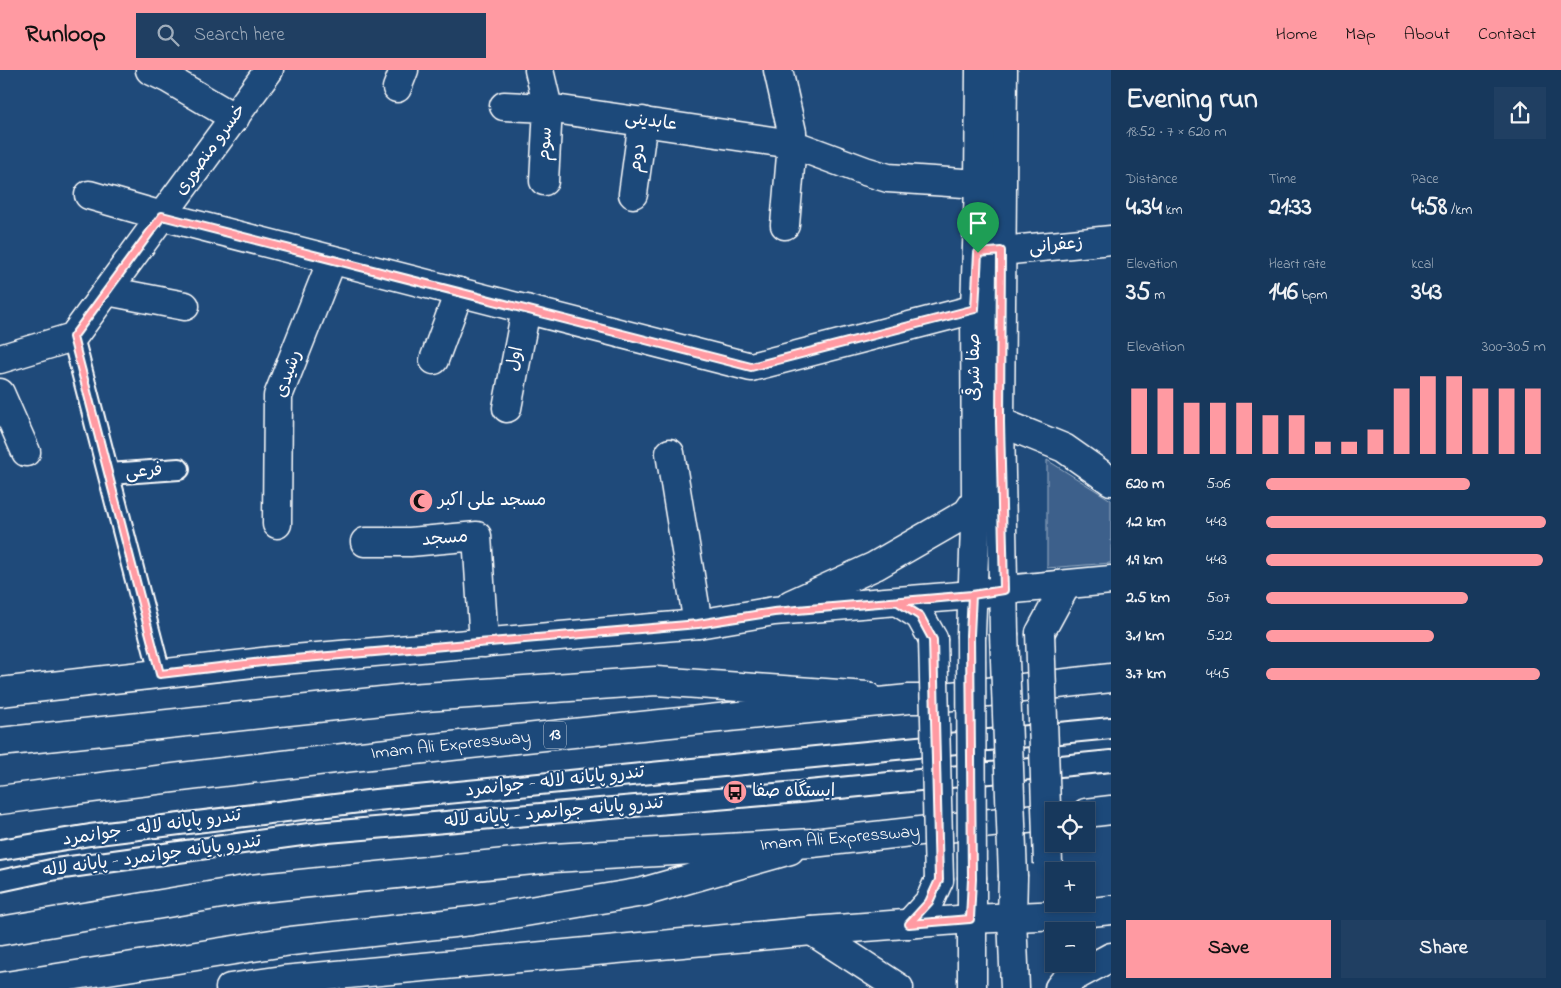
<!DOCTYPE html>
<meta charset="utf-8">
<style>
:root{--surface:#17385c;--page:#203f62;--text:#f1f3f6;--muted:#9eacbb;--line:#365272;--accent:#ff9aa2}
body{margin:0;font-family:"Indie Flower","Playpen Sans Arabic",sans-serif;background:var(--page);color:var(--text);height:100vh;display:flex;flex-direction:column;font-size:19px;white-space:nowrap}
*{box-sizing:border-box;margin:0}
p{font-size:16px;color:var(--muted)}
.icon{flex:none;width:28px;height:28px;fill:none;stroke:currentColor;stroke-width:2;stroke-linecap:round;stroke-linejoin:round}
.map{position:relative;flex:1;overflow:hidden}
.drawer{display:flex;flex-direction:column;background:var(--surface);width:450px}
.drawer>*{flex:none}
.tools{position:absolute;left:1045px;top:732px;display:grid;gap:10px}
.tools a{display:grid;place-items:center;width:50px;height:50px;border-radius:0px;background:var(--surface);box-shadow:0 2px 8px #0003,0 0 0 1px var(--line);font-size:25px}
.pin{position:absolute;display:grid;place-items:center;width:42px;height:42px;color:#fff;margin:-51px -21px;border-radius:50% 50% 50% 0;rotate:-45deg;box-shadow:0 0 5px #0007}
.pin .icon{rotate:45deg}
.round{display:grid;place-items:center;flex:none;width:52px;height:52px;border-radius:0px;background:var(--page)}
.headline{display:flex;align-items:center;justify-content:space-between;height:85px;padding:0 15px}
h1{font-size:28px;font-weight:700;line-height:38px}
.stats{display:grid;grid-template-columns:repeat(3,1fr);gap:8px;height:85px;padding:5px 15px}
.stats div{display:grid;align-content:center}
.stats b{font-size:25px;font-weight:700}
.stats small{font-size:14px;font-weight:400}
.stats p{font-size:14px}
.chart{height:140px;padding:10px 15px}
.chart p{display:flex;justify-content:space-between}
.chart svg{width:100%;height:90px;margin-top:5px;stroke:var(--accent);stroke-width:6}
.primary-button{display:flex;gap:10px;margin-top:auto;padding:10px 15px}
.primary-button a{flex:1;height:58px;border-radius:0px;background:var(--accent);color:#111;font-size:20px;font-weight:700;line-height:58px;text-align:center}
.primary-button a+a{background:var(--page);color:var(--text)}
ul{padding:0 15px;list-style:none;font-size:16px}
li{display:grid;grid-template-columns:80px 60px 1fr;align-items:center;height:38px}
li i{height:12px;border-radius:6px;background:var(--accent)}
header{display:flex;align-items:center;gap:30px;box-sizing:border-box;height:70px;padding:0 25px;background:var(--accent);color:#111}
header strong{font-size:24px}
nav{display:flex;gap:28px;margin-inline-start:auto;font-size:18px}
.search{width:350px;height:45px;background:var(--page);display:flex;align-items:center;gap:12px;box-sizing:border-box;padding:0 18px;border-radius:0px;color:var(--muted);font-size:19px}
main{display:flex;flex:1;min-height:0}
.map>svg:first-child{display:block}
.green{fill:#3c618b;stroke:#9eb0c5}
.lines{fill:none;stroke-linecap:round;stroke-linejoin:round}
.lane-casing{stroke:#fff;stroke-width:24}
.street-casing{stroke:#fff;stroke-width:31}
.secondary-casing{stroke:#fff;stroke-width:31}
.highway-casing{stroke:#fff;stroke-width:31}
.lane{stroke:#1f4a7a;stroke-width:20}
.street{stroke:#1f4a7a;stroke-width:28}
.secondary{stroke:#1f4a7a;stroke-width:28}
.highway{stroke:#1f4a7a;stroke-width:28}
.secondary-bridge-casing{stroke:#fff;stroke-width:31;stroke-linecap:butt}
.secondary-bridge{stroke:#1f4a7a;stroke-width:28}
.route-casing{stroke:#fff;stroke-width:10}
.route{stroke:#ff9aa2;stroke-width:6}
.labels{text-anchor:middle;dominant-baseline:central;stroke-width:4;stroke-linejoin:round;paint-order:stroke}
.shield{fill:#1f4a7a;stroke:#bcc9d7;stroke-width:1}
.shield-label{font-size:16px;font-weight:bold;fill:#fff}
.street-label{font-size:18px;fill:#fff;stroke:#1f4a7a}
.poi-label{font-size:18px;fill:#fff;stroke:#1f4a7a;text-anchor:start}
</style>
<header>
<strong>Runloop</strong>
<div class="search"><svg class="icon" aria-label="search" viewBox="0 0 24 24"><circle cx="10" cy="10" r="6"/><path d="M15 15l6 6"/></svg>Search here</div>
<nav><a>Home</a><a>Map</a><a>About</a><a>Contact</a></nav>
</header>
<main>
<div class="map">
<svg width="1111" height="918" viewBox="0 0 1111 918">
<rect width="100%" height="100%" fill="#1f4a7a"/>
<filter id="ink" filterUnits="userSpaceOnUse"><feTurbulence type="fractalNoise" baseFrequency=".02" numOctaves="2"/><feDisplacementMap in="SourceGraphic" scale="10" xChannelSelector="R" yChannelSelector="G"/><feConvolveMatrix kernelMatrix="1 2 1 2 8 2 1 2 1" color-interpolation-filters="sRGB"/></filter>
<g filter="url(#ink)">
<polygon class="green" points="1047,390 1111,430 1111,493 1047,498"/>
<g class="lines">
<g class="lane-casing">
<g id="lane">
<polyline points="73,267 160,603"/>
<polyline points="109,404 179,399"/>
<polyline points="0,780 90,765 376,730 1111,658"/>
<polyline points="0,811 56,799 316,763 799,722 1111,691"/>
</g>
</g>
<g class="street-casing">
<g id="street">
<polyline points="150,0 167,8 235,48"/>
<polyline points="539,0 548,38 792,74 785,155"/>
<polyline points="778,0 792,62 792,74 865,101 888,108 979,114"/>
<polyline points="397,18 404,0"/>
<polyline points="504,36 548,38 544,111"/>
<polyline points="633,124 643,51"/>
<polyline points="89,125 162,146 751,297 975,239"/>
<polyline points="1001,181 1111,170"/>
<polyline points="107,221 185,236"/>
<polyline points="0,289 73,267 269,0"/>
<polyline points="434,290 459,222"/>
<polyline points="0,323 26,382"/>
<polyline points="507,338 526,239"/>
<polyline points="670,383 698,554"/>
<polyline points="277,454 278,326 332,190"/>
<polyline points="365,472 410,472 477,466 484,573"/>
</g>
</g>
<g class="secondary-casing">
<g id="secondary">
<polyline points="1003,0 1000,352 1004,563"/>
<polyline points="1000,352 1064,378 1111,411"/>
<polyline points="898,532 920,546 933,569"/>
<polyline points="791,534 875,496 967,443 976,430"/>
<polyline points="1040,563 1066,515"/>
<polyline points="971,565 976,430 975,239 979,114 980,0"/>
<polyline points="0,622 271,591 698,554 774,541 972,525 1004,520 1111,510"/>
<polyline points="0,672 410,628 656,611 867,626"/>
<polyline points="1013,807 1012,848 1015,918"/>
<polyline points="909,854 929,832 939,810"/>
<polyline points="812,861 899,918"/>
<polyline points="0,917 291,871 471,851 643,822 790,780"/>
<polyline points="230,918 283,910 812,861 971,849 1061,845 1111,840"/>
<polyline points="972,918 972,809"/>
<polyline points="1059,918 1063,913 1111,887"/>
</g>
</g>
<g class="highway-casing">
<g id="highway">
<path d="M 0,730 C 302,690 605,659 909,629 L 925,629 L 1111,608"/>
<polyline points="1086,743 1111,740"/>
<polyline points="0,861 251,819 553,788 812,773 1054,746"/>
</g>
</g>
<use href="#lane" class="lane"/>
<use href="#street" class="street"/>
<use href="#secondary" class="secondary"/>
<use href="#highway" class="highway"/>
<g class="secondary-bridge-casing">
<g id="secondary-bridge">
<polyline points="1004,563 1013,807"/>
<polyline points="1040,563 1048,794"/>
<polyline points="971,565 972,809"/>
<polyline points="933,569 939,810"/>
</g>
</g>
<use href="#secondary-bridge" class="secondary-bridge"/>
</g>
</g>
<g class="lines" filter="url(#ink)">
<g class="route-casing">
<polyline id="route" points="978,183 975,239 751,297 162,146 73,267 160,604 271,591 698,554 774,542 972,525 970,565 972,809 970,849 909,854 929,832 939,810 933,570 920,546 898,532 972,525 1004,520 1000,352 1001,181 978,183"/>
</g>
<use href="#route" class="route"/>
</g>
<defs>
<g id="mosque-disc" transform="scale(1.25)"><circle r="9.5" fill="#ff9aa2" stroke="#1f4a7a"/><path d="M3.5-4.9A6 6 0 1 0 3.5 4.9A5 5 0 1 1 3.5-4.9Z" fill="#111"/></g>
<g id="bus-disc" transform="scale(1.25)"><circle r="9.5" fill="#ff9aa2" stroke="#1f4a7a"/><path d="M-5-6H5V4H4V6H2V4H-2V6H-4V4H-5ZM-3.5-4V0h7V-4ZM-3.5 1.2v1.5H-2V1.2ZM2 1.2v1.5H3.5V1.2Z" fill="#111"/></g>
</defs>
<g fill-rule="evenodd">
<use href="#mosque-disc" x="421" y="431"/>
<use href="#bus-disc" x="735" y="722"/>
</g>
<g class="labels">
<rect class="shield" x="544" y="651.5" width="22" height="27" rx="4"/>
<g class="shield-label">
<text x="555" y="665">13</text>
</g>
<g class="street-label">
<text transform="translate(651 52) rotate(8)">عابدینی</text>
<text transform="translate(546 74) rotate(-87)">سوم</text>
<text transform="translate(211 80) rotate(-54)">خسرو منصوری</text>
<text transform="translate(638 88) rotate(-82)">دوم</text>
<text transform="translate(1056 176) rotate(-6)">زعفرانی</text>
<text transform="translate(516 289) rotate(-79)">اول</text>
<text transform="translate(975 297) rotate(-90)">صفا شرقی</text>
<text transform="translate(289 304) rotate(-71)">رشیدی</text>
<text transform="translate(144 402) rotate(-4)">فرعی</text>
<text transform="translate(445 469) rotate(-5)">مسجد</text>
<text transform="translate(451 676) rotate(-6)">Imam Ali Expressway</text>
<text transform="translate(555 712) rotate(-6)">تندرو پایانه لاله - جوانمرد</text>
<text transform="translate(554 743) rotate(-5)">تندرو پایانه جوانمرد - پایانه لاله</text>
<text transform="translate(152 758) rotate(-8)">تندرو پایانه لاله - جوانمرد</text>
<text transform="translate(840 769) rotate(-5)">Imam Ali Expressway</text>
<text transform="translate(152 787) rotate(-8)">تندرو پایانه جوانمرد - پایانه لاله</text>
</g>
<g class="poi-label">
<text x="438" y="431">مسجد علی اکبر</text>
<text x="752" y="722">ایستگاه صفا</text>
</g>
</g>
</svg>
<div class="tools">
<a><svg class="icon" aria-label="locate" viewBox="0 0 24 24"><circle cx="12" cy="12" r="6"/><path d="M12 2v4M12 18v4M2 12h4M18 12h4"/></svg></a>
<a>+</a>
<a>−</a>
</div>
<div class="pin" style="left:978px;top:183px;background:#1e9e55"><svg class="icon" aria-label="arrive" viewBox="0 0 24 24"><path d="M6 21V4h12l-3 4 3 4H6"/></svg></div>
</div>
<section class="drawer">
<div class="headline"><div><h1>Evening run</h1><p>18:52 · 7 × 620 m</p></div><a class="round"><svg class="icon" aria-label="share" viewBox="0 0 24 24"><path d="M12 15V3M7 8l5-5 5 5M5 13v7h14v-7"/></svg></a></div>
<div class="stats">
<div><p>Distance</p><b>4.34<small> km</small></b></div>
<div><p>Time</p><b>21:33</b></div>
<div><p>Pace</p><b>4:58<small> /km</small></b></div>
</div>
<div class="stats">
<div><p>Elevation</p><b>35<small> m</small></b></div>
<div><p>Heart rate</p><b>146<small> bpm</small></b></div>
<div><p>kcal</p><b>343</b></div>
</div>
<div class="chart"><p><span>Elevation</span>300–305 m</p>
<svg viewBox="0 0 160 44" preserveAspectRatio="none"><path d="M5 44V12M15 44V12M25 44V19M35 44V19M45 44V19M55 44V25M65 44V25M75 44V38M85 44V38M95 44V32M105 44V12M115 44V6M125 44V6M135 44V12M145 44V12M155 44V12"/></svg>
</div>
<ul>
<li><b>620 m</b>5:06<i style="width:73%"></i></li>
<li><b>1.2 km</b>4:43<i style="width:100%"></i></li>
<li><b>1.9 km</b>4:43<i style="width:99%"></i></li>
<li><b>2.5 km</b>5:07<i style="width:72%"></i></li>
<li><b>3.1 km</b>5:22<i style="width:60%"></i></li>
<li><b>3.7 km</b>4:45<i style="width:98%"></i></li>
</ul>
<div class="primary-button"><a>Save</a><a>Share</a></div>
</section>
</main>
